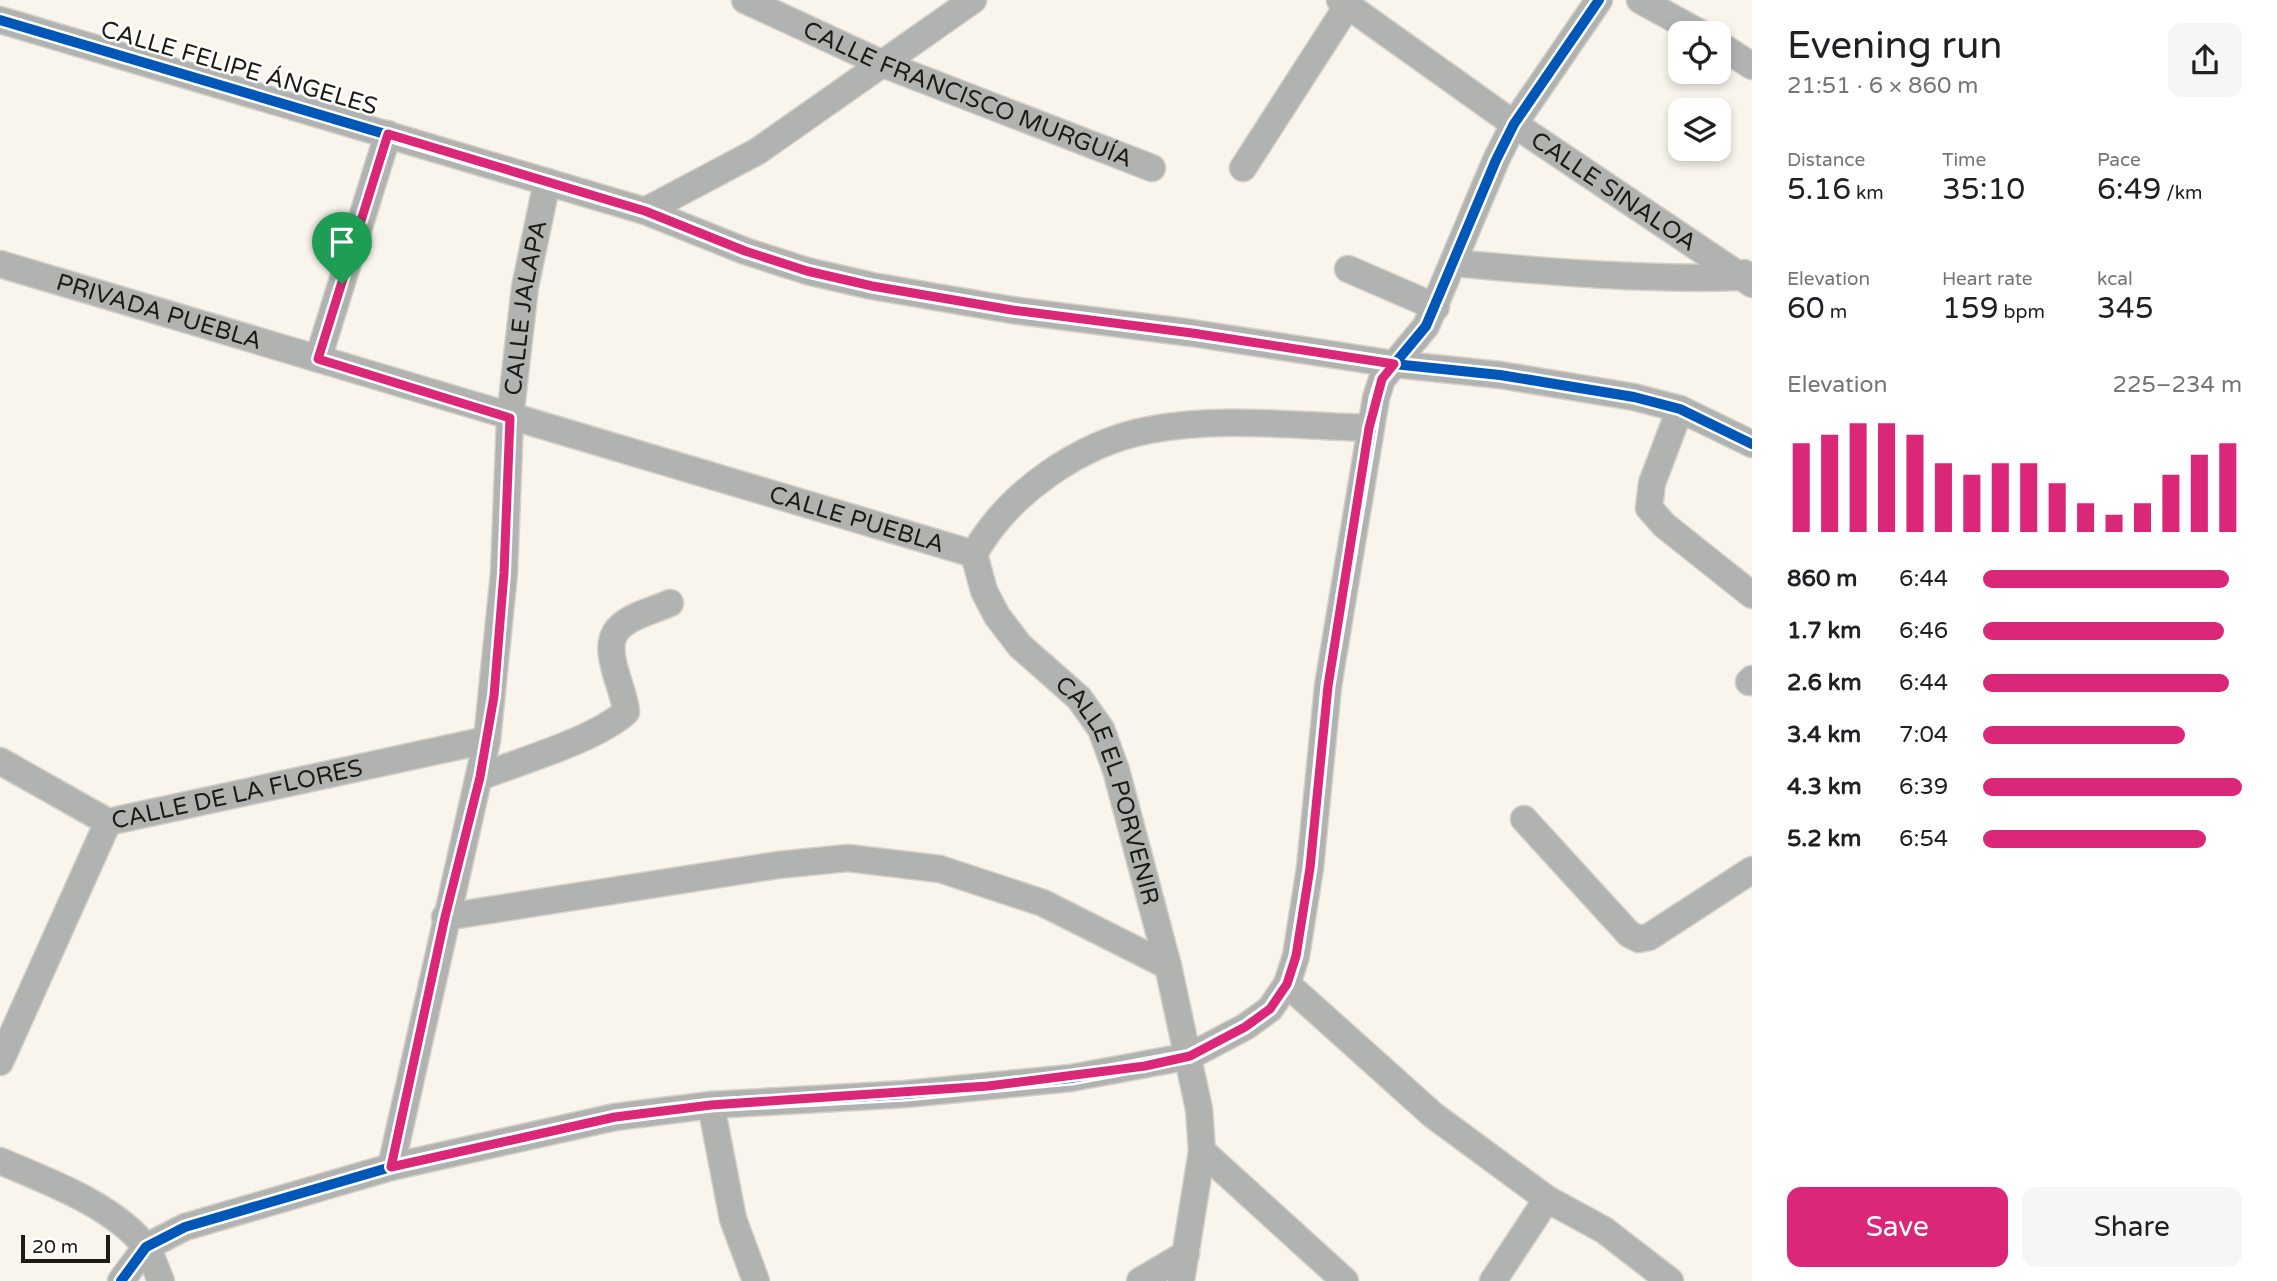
<!DOCTYPE html>
<meta charset="utf-8">
<style>
:root{--surface:#fff;--page:#f6f6f6;--text:#202124;--muted:#757577;--accent:#db2777}
body{margin:0;font-family:"Varela Round",sans-serif;background:var(--page);color:var(--text);height:100vh;display:flex;flex-direction:column;font-size:26px;white-space:nowrap}
*{box-sizing:border-box;margin:0}
p{font-size:23px;color:var(--muted)}
.icon{flex:none;width:38px;height:38px;fill:none;stroke:currentColor;stroke-width:2;stroke-linecap:round;stroke-linejoin:round}
.map{position:relative;flex:1;overflow:hidden}
.details{display:flex;flex-direction:column;background:var(--surface);width:525px}
.details>*{flex:none}
.fabs{position:absolute;left:1668px;top:21px;display:grid;gap:14px}
.fabs a{display:grid;place-items:center;width:63px;height:63px;border-radius:14px;background:var(--surface);box-shadow:0 4px 10px #0003;font-size:35px}
.scale{position:absolute;left:21px;bottom:18px;width:89px;box-sizing:border-box;padding-left:7px;border:4px solid #1e1b13;border-top:0;font-size:19px;line-height:24px;white-space:nowrap;color:#1e1b13;-webkit-text-stroke:5px #fff;paint-order:stroke}
.pin{position:absolute;display:grid;place-items:center;width:60px;height:60px;color:#fff;margin:-72px -30px;border-radius:50% 50% 50% 0;rotate:-45deg;box-shadow:0 0 7px #0007}
.pin .icon{rotate:45deg}
.round{display:grid;place-items:center;flex:none;width:74px;height:74px;border-radius:14px;background:var(--page)}
.headline{display:flex;align-items:center;justify-content:space-between;height:119px;padding:0 35px}
h1{font-size:38px;font-weight:600;line-height:52px}
.figures{display:grid;grid-template-columns:repeat(3,1fr);gap:10px;height:119px;padding:7px 35px}
.figures div{display:grid;align-content:center}
.figures b{font-size:30px;font-weight:600}
.figures small{font-size:19px;font-weight:400}
.figures p{font-size:19px}
.chart{height:196px;padding:14px 35px}
.chart p{display:flex;justify-content:space-between}
.chart svg{width:100%;height:126px;margin-top:7px;stroke:var(--accent);stroke-width:6}
.primary-button{display:flex;gap:14px;margin-top:auto;padding:14px 35px}
.primary-button a{flex:1;height:80px;border-radius:14px;background:var(--accent);color:#fff;font-size:28px;font-weight:600;line-height:80px;text-align:center}
.primary-button a+a{background:var(--page);color:var(--text)}
ul{padding:0 35px;list-style:none;font-size:23px}
li{display:grid;grid-template-columns:112px 84px 1fr;align-items:center;height:52px}
li i{height:18px;border-radius:9px;background:var(--accent)}
main{display:flex;flex:1;min-height:0}
.map>svg:first-child{display:block}
.lines{fill:none;stroke-linecap:round;stroke-linejoin:round}
.minor-casing{stroke:#d5d1ca;stroke-width:29}
.minor{stroke:#b0b3af;stroke-width:26}
.cycleway-casing{stroke:#fff;stroke-width:15}
.cycleway{stroke:#0057b8;stroke-width:10}
.route-casing{stroke:#fff;stroke-width:14}
.route{stroke:#db2777;stroke-width:9}
.labels{text-anchor:middle;dominant-baseline:central;stroke-width:5;stroke-linejoin:round;paint-order:stroke}
.street-label{font-size:24px;fill:#1e1b13;stroke:#fff}
</style>
<main>
<div class="map">
<svg width="1752" height="1281" viewBox="0 0 1752 1281">
<rect width="100%" height="100%" fill="#f9f5ec"/>
<g class="lines">
<g class="minor-casing">
<g id="minor">
<path id="s1" d="M 745,0 L 883,64 L 1152,168"/>
<path id="s2" d="M 1340,0 L 1514,124 L 1752,284"/>
<polyline points="1640,0 1700,33"/>
<polyline points="0,20 645,211 745,251 807,271 872,286 1012,310 1192,333 1394,364 1500,375 1634,397 1680,409 1752,444"/>
<polyline points="1718,44 1752,66"/>
<polyline points="1243,168 1348,5"/>
<polyline points="645,211 758,151 973,0"/>
<path d="M 1454,263 C 1550,272 1645,280 1741,277 L 1744,273"/>
<path id="s3" d="M 0,264 L 974,554"/>
<polyline points="1348,269 1436,307"/>
<polyline points="318,359 388,134"/>
<polyline points="1680,409 1652,483 1649,508 1664,525 1752,595"/>
<path id="s4" d="M 974,554 L 984,591 L 997,616 L 1020,646 L 1079,698 L 1101,729 L 1116,770 L 1168,966 L 1199,1109 L 1202,1151 L 1181,1281"/>
<path d="M 974,554 C 1008,493 1080,443 1149,430 C 1220,416 1297,426 1369,428"/>
<polyline points="1749,682 1752,679"/>
<path id="s5" d="M 0,761 L 108,822 L 487,740"/>
<path d="M 480,777 C 520,761 595,740 626,712 C 625,688 598,647 620,627 C 632,615 655,610 670,603"/>
<polyline points="1524,819 1629,934 1639,939 1649,937 1752,870"/>
<polyline points="445,917 778,865 848,858 940,869 1043,903 1168,966"/>
<polyline points="1287,984 1433,1115 1547,1199 1604,1230 1670,1281"/>
<polyline points="0,1062 108,822"/>
<polyline points="711,1105 733,1219 756,1281"/>
<polyline points="1202,1151 1345,1281"/>
<path d="M 0,1161 C 47,1181 113,1205 145,1246 C 152,1255 156,1270 161,1281"/>
<path id="s6" d="M 391,1167 L 487,740 L 504,573 L 510,418 L 525,287 L 547,182"/>
<polyline points="121,1281 146,1247 185,1227 391,1167 615,1117 711,1105 906,1094 1071,1078 1190,1056 1245,1027 1270,1009 1287,984 1296,956 1310,868 1328,686 1376,398 1382,379 1426,326 1496,160 1514,124 1599,0"/>
<polyline points="1140,1281 1186,1254"/>
<polyline points="1493,1281 1547,1199"/>
</g>
</g>
<use href="#minor" class="minor"/>
<g class="cycleway-casing">
<g id="cycleway">
<polyline points="0,20 645,211 745,251 807,271 872,286 1012,310 1192,333 1394,364 1500,375 1634,397 1680,409 1752,444"/>
<polyline points="121,1281 146,1247 185,1227 391,1167 615,1117 711,1105 906,1094 1071,1078 1190,1056 1245,1027 1270,1009 1287,984 1296,956 1310,868 1328,686 1376,398 1382,379 1426,326 1496,160 1514,124 1599,0"/>
</g>
</g>
<use href="#cycleway" class="cycleway"/>
</g>
<g class="lines">
<g class="route-casing">
<polygon id="route" points="388,134 645,211 745,251 807,271 872,286 1012,310 1192,333 1394,364 1382,379 1369,428 1328,686 1310,868 1296,956 1287,984 1270,1009 1245,1027 1190,1056 1145,1066 988,1086 711,1105 615,1117 391,1167 445,917 480,777 494,696 504,573 510,418 318,359"/>
</g>
<use href="#route" class="route"/>
</g>
<g class="labels">
<g class="street-label">
<text transform="translate(239 68) rotate(16)">CALLE FELIPE ÁNGELES</text>
<text stroke="none"><textPath href="#s1" startOffset="242">CALLE FRANCISCO MURGUÍA</textPath></text>
<text stroke="none"><textPath href="#s2" startOffset="334">CALLE SINALOA</textPath></text>
<text stroke="none"><textPath href="#s6" startOffset="872">CALLE JALAPA</textPath></text>
<text stroke="none"><textPath href="#s3" startOffset="166">PRIVADA PUEBLA</textPath></text>
<text stroke="none"><textPath href="#s3" startOffset="894">CALLE PUEBLA</textPath></text>
<text stroke="none"><textPath href="#s5" startOffset="256">CALLE DE LA FLORES</textPath></text>
<text stroke="none"><textPath href="#s4" startOffset="280">CALLE EL PORVENIR</textPath></text>
</g>
</g>
</svg>
<div class="fabs">
<a><svg class="icon" aria-label="locate" viewBox="0 0 24 24"><circle cx="12" cy="12" r="6"/><path d="M12 2v4M12 18v4M2 12h4M18 12h4"/></svg></a>
<a><svg class="icon" aria-label="layers" viewBox="0 0 24 24"><path d="M12 4l9 5-9 5-9-5zM3 14l9 5 9-5"/></svg></a>
</div>
<div class="scale">20 m</div>
<div class="pin" style="left:342px;top:284px;background:#1e9e55"><svg class="icon" aria-label="arrive" viewBox="0 0 24 24"><path d="M6 21V4h12l-3 4 3 4H6"/></svg></div>
</div>
<section class="details">
<div class="headline"><div><h1>Evening run</h1><p>21:51 · 6 × 860 m</p></div><a class="round"><svg class="icon" aria-label="share" viewBox="0 0 24 24"><path d="M12 15V3M7 8l5-5 5 5M5 13v7h14v-7"/></svg></a></div>
<div class="figures">
<div><p>Distance</p><b>5.16<small> km</small></b></div>
<div><p>Time</p><b>35:10</b></div>
<div><p>Pace</p><b>6:49<small> /km</small></b></div>
</div>
<div class="figures">
<div><p>Elevation</p><b>60<small> m</small></b></div>
<div><p>Heart rate</p><b>159<small> bpm</small></b></div>
<div><p>kcal</p><b>345</b></div>
</div>
<div class="chart"><p><span>Elevation</span>225–234 m</p>
<svg viewBox="0 0 160 44" preserveAspectRatio="none"><path d="M5 44V13M15 44V10M25 44V6M35 44V6M45 44V10M55 44V20M65 44V24M75 44V20M85 44V20M95 44V27M105 44V34M115 44V38M125 44V34M135 44V24M145 44V17M155 44V13"/></svg>
</div>
<ul>
<li><b>860 m</b>6:44<i style="width:95%"></i></li>
<li><b>1.7 km</b>6:46<i style="width:93%"></i></li>
<li><b>2.6 km</b>6:44<i style="width:95%"></i></li>
<li><b>3.4 km</b>7:04<i style="width:78%"></i></li>
<li><b>4.3 km</b>6:39<i style="width:100%"></i></li>
<li><b>5.2 km</b>6:54<i style="width:86%"></i></li>
</ul>
<div class="primary-button"><a>Save</a><a>Share</a></div>
</section>
</main>
